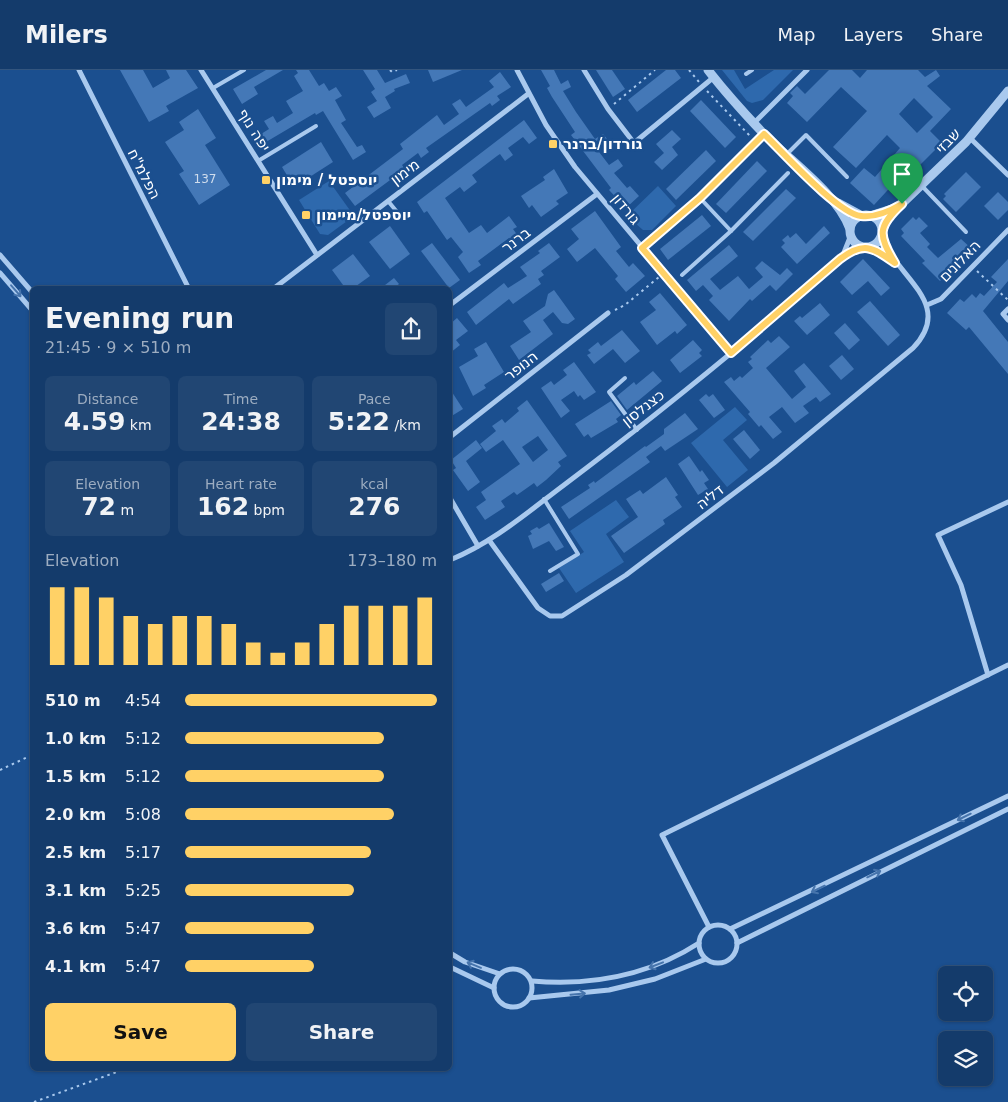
<!DOCTYPE html>
<meta charset="utf-8">
<style>
:root{--surface:#143b6b;--page:#214673;--text:#f1f3f6;--muted:#9dadc1;--line:#33557e;--accent:#ffd166}
body{margin:0;font-family:"DejaVu Sans","Noto Sans Hebrew",sans-serif;background:var(--page);color:var(--text);height:100vh;display:flex;flex-direction:column;font-size:19px;white-space:nowrap}
*{box-sizing:border-box;margin:0}
p{font-size:16px;color:var(--muted)}
.icon{flex:none;width:28px;height:28px;fill:none;stroke:currentColor;stroke-width:2;stroke-linecap:round;stroke-linejoin:round}
.map{position:relative;flex:1;overflow:hidden}
.sheet{position:absolute;left:30px;top:216px;width:422px;height:785px;display:flex;flex-direction:column;background:var(--surface);border-radius:8px;box-shadow:0 1px 4px #0004,0 0 0 1px var(--line)}
.sheet>*{flex:none}
.controls{position:absolute;left:938px;top:896px;display:grid;gap:10px}
.controls a{display:grid;place-items:center;width:55px;height:55px;border-radius:8px;background:var(--surface);box-shadow:0 1px 4px #0004,0 0 0 1px var(--line);font-size:25px}
.pin{position:absolute;display:grid;place-items:center;width:42px;height:42px;color:#fff;margin:-51px -21px;border-radius:50% 50% 50% 0;rotate:-45deg;box-shadow:0 0 5px #0007}
.pin .icon{rotate:45deg}
.round{display:grid;place-items:center;flex:none;width:52px;height:52px;border-radius:8px;background:var(--page)}
.summary{display:flex;align-items:center;justify-content:space-between;height:85px;padding:0 15px}
h1{font-size:28px;font-weight:800;line-height:38px}
.figures{display:grid;grid-template-columns:repeat(3,1fr);gap:8px;height:85px;padding:5px 15px}
.figures div{display:grid;align-content:center;border-radius:8px;background:var(--page);text-align:center}
.figures b{font-size:25px;font-weight:800}
.figures small{font-size:14px;font-weight:400}
.figures p{font-size:14px}
.chart{height:140px;padding:10px 15px}
.chart p{display:flex;justify-content:space-between}
.chart svg{width:100%;height:90px;margin-top:5px;stroke:var(--accent);stroke-width:6}
.button{display:flex;gap:10px;margin-top:auto;padding:10px 15px}
.button a{flex:1;height:58px;border-radius:8px;background:var(--accent);color:#111;font-size:20px;font-weight:800;line-height:58px;text-align:center}
.button a+a{background:var(--page);color:var(--text)}
ul{padding:0 15px;list-style:none;font-size:16px}
li{display:grid;grid-template-columns:80px 60px 1fr;align-items:center;height:38px}
li i{height:12px;border-radius:6px;background:var(--accent)}
header{display:flex;align-items:center;gap:30px;box-sizing:border-box;height:70px;padding:0 25px;background:var(--surface);border-bottom:1px solid var(--line)}
header strong{font-size:24px}
nav{display:flex;gap:28px;margin-inline-start:auto;font-size:18px}
.map>svg:first-child{display:block}
.green{fill:#2e69ad}
.building{fill:#4478b7;fill-rule:evenodd}
.lines{fill:none;stroke-linecap:round;stroke-linejoin:round}
.path{stroke:#a9c9ee;stroke-width:2;stroke-dasharray:2.5 4;stroke-linecap:butt}
.service{stroke:#a9c9ee;stroke-width:4}
.minor{stroke:#a9c9ee;stroke-width:5}
.tertiary{stroke:#a9c9ee;stroke-width:9}
.oneway{stroke:#4674ac}
.route-casing{stroke:#fff;stroke-width:10}
.route{stroke:#ffd166;stroke-width:6}
.poi-dot{fill:#ffd166;stroke:#1b4f8f;stroke-width:2}
.labels{text-anchor:middle;dominant-baseline:central;stroke-width:5;stroke-linejoin:round;paint-order:stroke}
.number-label{font-size:12px;fill:#d0dded}
.street-label{font-size:15px;fill:#fff;stroke:#1b4f8f}
.poi-label{font-size:15px;font-weight:bold;fill:#fff;stroke:#1b4f8f;text-anchor:start}
</style>
<header>
<strong>Milers</strong>
<nav><a>Map</a><a>Layers</a><a>Share</a></nav>
</header>
<div class="map">
<svg width="1008" height="1032" viewBox="0 0 1008 1032">
<rect width="100%" height="100%" fill="#1b4f8f"/>
<g class="green">
<polygon points="722,0 734,0 745,19 774,0 793,0 763,30 752,33 747,31"/>
<polygon points="329,111 354,146 328,165 320,164 299,130"/>
<polygon points="658,116 676,136 652,160 643,160 627,146"/>
<polygon points="735,337 747,350 723,370 748,400 727,417 691,373"/>
<polygon points="616,430 629,447 606,464 624,492 576,523 559,498 584,482 570,461"/>
</g>
<g class="building">
<polygon points="120,0 143,0 153,18 170,8 166,0 186,0 198,18 166,36 169,41 149,52"/>
<polygon points="266,0 283,0 254,17 258,24 242,34 233,19"/>
<polygon points="296,0 309,0 319,16 324,13 329,21 336,17 342,26 335,30 346,50 341,53 357,77 362,75 366,82 353,90 323,41 316,45 315,43 266,72 261,64 269,59 264,51 273,46 277,53 293,43 286,31 303,21 294,6 298,3"/>
<polygon points="363,0 377,0 385,13 406,4 410,13 394,19 395,21 385,27 391,38 374,48 367,37 377,31 371,22 375,19"/>
<polygon points="428,0 462,0 433,12"/>
<polygon points="541,0 554,0 561,14 568,10 571,17 563,21 576,42 595,69 603,64 608,70 596,78 609,95 618,89 623,96 614,103 627,118 630,116 639,126 626,138 609,120 611,118 571,65 575,62 552,27 547,18 550,16"/>
<polygon points="596,0 612,0 625,19 613,27"/>
<polygon points="666,0 675,0 681,8 637,42 628,30"/>
<path d="M 829,0 L 852,0 L 860,8 L 867,0 L 918,0 L 925,7 L 936,0 L 940,6 L 927,16 L 951,39 L 930,61 L 942,73 L 918,97 L 911,90 L 894,107 L 897,110 L 874,135 L 850,113 L 864,98 L 875,107 L 900,78 L 887,65 L 856,98 L 833,77 L 867,41 L 841,17 L 807,52 L 787,33 L 793,26 L 790,23 L 797,16 L 805,24 ZM 914,28 L 933,47 L 917,63 L 899,44 Z"/>
<polygon points="500,2 511,17 497,26 500,30 492,36 490,33 426,78 429,82 421,88 418,83 402,95 405,99 355,136 345,123 403,79 400,74 437,45 444,55 459,44 452,34 460,29 466,37 494,17 489,11"/>
<polygon points="701,30 736,67 725,78 690,41"/>
<polygon points="198,39 216,68 205,75 230,115 199,135 179,104 184,101 165,72 184,60 179,52"/>
<polygon points="524,50 537,68 529,74 523,67 508,78 513,85 505,91 500,84 497,86 472,105 477,112 464,122 460,117 445,128 469,163 481,155 487,163 509,146 517,157 513,159 518,166 511,171 509,168 478,191 481,195 469,203 458,187 463,182 451,167 447,170 427,141 424,143 417,132"/>
<polygon points="672,60 681,69 672,77 678,85 662,100 654,92 664,83 656,74"/>
<polygon points="321,72 333,92 294,117 282,97"/>
<polygon points="706,80 716,91 676,130 666,119"/>
<polygon points="757,91 767,101 726,143 716,134"/>
<polygon points="554,99 568,123 556,131 559,134 541,147 532,135 529,138 521,126 545,110 543,107"/>
<polygon points="966,102 981,117 956,142 943,129 946,126 944,124"/>
<polygon points="786,119 796,128 753,171 743,162"/>
<polygon points="998,122 1008,132 1008,140 998,150 984,136"/>
<polygon points="595,141 621,177 616,181 629,197 633,193 645,206 626,222 615,209 618,206 595,178 577,192 567,179 579,169 571,159"/>
<polygon points="702,145 711,156 668,190 660,179"/>
<polygon points="913,147 916,150 919,147 928,156 920,163 930,174 927,177 938,188 961,169 972,179 940,211 922,193 925,191 901,166 904,163 901,159"/>
<polygon points="390,156 410,184 390,199 369,172"/>
<polygon points="824,156 830,163 797,194 781,177 785,173 782,170 788,165 790,168 796,163 806,174"/>
<polygon points="432,173 460,210 449,218 421,181"/>
<polygon points="549,173 560,187 541,201 544,205 538,209 541,214 513,234 509,229 476,255 467,242 504,213 508,218 527,206 520,197 540,183 538,181"/>
<polygon points="729,175 738,186 710,209 720,220 738,206 749,219 763,207 755,198 762,191 780,205 787,198 793,204 776,221 770,215 752,231 750,229 729,251 709,230 713,226 703,215 696,221 687,210"/>
<polygon points="353,184 370,206 352,219 346,219 332,200"/>
<polygon points="863,189 890,218 881,226 868,211 852,225 840,212"/>
<polygon points="1008,189 1008,211 983,241 1008,272 1008,304 969,257 966,260 947,243 960,229 964,232 972,224 976,228 980,223 984,226 997,212 991,207"/>
<polygon points="394,208 399,214 393,219 380,219"/>
<polygon points="554,220 575,249 568,254 562,253 553,242 543,250 553,264 519,290 510,276 531,262 523,251 545,236 548,224"/>
<polygon points="660,223 687,255 677,264 675,261 657,275 640,252 656,240 649,232"/>
<polygon points="870,231 900,265 888,276 857,242"/>
<polygon points="820,233 830,245 807,265 794,251 800,246 802,248"/>
<polygon points="457,248 468,261 456,270 460,275 450,283 450,254"/>
<polygon points="845,253 860,270 849,280 834,263"/>
<polygon points="622,260 640,281 625,293 613,279 594,294 587,285 591,283 588,280 598,272 601,276"/>
<polygon points="779,266 790,277 766,298 792,329 806,317 794,301 804,293 831,324 820,332 816,327 803,336 809,343 795,353 782,337 769,347 782,362 773,369 761,355 759,357 748,344 750,342 724,312 731,307 734,311 740,306 742,308 753,298 748,292 752,289 750,287 768,270 771,273"/>
<polygon points="693,270 702,280 699,283 702,286 680,303 670,290"/>
<polygon points="486,272 504,302 484,315 486,318 473,326 459,297 478,286 474,279"/>
<polygon points="842,285 854,299 841,310 829,296"/>
<polygon points="574,292 596,322 584,330 580,325 578,327 574,321 561,330 570,341 561,348 541,318 551,311 554,315 567,305 563,300"/>
<polygon points="653,301 662,311 627,340 617,326 634,312 636,315"/>
<polygon points="450,319 463,339 450,347"/>
<polygon points="706,324 709,327 713,324 725,340 714,348 699,330"/>
<path d="M 527,330 L 567,386 L 558,392 L 561,396 L 546,410 L 537,417 L 534,413 L 517,425 L 514,422 L 501,431 L 505,437 L 485,450 L 476,437 L 486,430 L 481,422 L 520,394 L 503,370 L 486,382 L 480,374 L 496,361 L 492,356 L 502,349 L 505,353 L 519,341 L 517,338 ZM 538,366 L 548,380 L 533,392 L 522,377 Z"/>
<polygon points="611,331 621,345 616,349 618,352 591,368 588,364 584,367 575,354"/>
<polygon points="685,343 698,359 665,381 661,376 646,387 650,392 569,449 561,437 590,418 588,415 594,411 595,413 645,376 646,377 664,364 664,359"/>
<polygon points="744,360 760,380 750,389 733,369"/>
<polygon points="476,370 482,378 466,391 480,412 468,421 453,400 456,398 451,390"/>
<polygon points="689,386 700,402 702,400 709,410 704,413 708,419 698,425 678,394"/>
<polygon points="666,407 678,425 675,427 682,437 663,450 665,454 624,483 611,466 638,447 626,429 640,420 643,424"/>
<polygon points="549,453 564,477 556,481 549,471 533,479 528,466 532,464 530,461 537,457 539,459"/>
<polygon points="559,503 564,511 546,522 541,514"/>
</g>
<g class="lines">
<g class="path">
<polyline points="390,0 392,2 397,0"/>
<polyline points="689,0 699,12"/>
<polyline points="707,21 750,66"/>
<polyline points="614,34 655,0"/>
<polyline points="977,201 1008,230"/>
<polyline points="615,240 625,235 659,207"/>
<polyline points="0,700 32,685"/>
<polyline points="34,1032 125,999"/>
</g>
<g class="service">
<polyline points="746,4 752,0"/>
<polyline points="213,18 244,0"/>
<polyline points="787,84 806,65 847,107"/>
<polyline points="258,91 316,56"/>
<polyline points="922,116 966,162"/>
<polyline points="700,128 731,161"/>
<polyline points="388,131 402,148"/>
<polyline points="682,205 731,161 788,103"/>
<polyline points="625,308 609,322 637,360"/>
<polyline points="544,429 578,484 550,501"/>
</g>
<g class="minor">
<polyline points="79,0 189,219"/>
<polyline points="201,0 317,185"/>
<polyline points="517,0 546,55 575,97 731,283"/>
<polyline points="584,0 608,39 634,73 714,7"/>
<polyline points="754,53 807,0"/>
<polyline points="970,68 1008,105"/>
<polyline points="867,177 893,191"/>
<polyline points="642,178 705,124 764,64"/>
<polyline points="0,185 32,222"/>
<polyline points="843,185 851,165"/>
<polyline points="0,203 32,240"/>
<polyline points="273,219 528,24"/>
<polyline points="450,235 597,124"/>
<polyline points="927,235 941,229 1008,160"/>
<polyline points="1008,239 1003,244 1008,250"/>
<polyline points="450,367 608,243"/>
<polyline points="450,428 478,476"/>
<path d="M 489,470 L 538,538 L 550,546 L 562,546 L 626,505 L 774,393 L 913,278 C 956,233 895,207 881,165"/>
<path d="M 450,490 C 492,473 528,442 564,415 C 635,362 703,307 771,250 C 791,232 838,182 862,177"/>
<polyline points="988,605 961,515 938,465 1008,432"/>
<circle cx="718" cy="874" r="19"/>
<polyline points="709,857 662,765 1008,595"/>
<polyline points="730,859 1008,726"/>
<polyline points="737,873 1008,739"/>
<polyline points="450,883 465,892 500,904"/>
<polyline points="450,897 494,918"/>
<circle cx="513" cy="918" r="19"/>
<path d="M 532,911 C 591,916 648,906 699,873"/>
<polyline points="529,928 609,920 655,909 706,889"/>
</g>
<g class="tertiary">
<path d="M 708,0 C 725,22 744,43 763,63 C 790,91 837,123 850,159"/>
<polyline points="838,133 862,146"/>
<circle cx="866" cy="161" r="16"/>
<polyline points="870,146 895,138"/>
<polyline points="882,160 888,147 966,72 1008,21"/>
</g>
</g>
<defs><path id="oneway-shaft" d="M-6 0H5M1.5-3L5.5 0L1.5 3" fill="none" stroke-width="1.6" stroke-linecap="round" stroke-linejoin="round" transform="scale(1.25)"/></defs>
<g class="oneway">
<use href="#oneway-shaft" transform="translate(16 221) rotate(49)"/>
<use href="#oneway-shaft" transform="translate(964 747) rotate(154)"/>
<use href="#oneway-shaft" transform="translate(874 804) rotate(-26)"/>
<use href="#oneway-shaft" transform="translate(818 819) rotate(154)"/>
<use href="#oneway-shaft" transform="translate(474 895) rotate(-158)"/>
<use href="#oneway-shaft" transform="translate(656 895) rotate(159)"/>
<use href="#oneway-shaft" transform="translate(578 924) rotate(-5)"/>
</g>
<g class="lines">
<g class="route-casing">
<path id="route" d="M 764,64 C 783,82 837,143 861,146 C 875,148 890,141 902,134 C 877,157 878,165 895,193 C 872,177 864,171 840,189 L 731,283 L 642,178 L 700,128 Z"/>
</g>
<use href="#route" class="route"/>
</g>
<g class="poi-dot">
<rect x="548" y="69" width="10" height="10" rx="2.5"/>
<rect x="261" y="105" width="10" height="10" rx="2.5"/>
<rect x="301" y="140" width="10" height="10" rx="2.5"/>
</g>
<g class="labels">
<g class="number-label">
<text x="205" y="109">137</text>
</g>
<g class="street-label">
<text transform="translate(254 60) rotate(58)">יפה נוף</text>
<text transform="translate(948 71) rotate(-46)">שבזי</text>
<text transform="translate(405 102) rotate(-37)">מימון</text>
<text transform="translate(144 104) rotate(63)">הפלמ"ח</text>
<text transform="translate(626 139) rotate(50)">גורדון</text>
<text transform="translate(516 170) rotate(-37)">ברנר</text>
<text transform="translate(960 191) rotate(-46)">האלונים</text>
<text transform="translate(521 296) rotate(-38)">הנופר</text>
<text transform="translate(643 338) rotate(-38)">כצנלסון</text>
<text transform="translate(710 427) rotate(-38)">דליה</text>
</g>
<g class="poi-label">
<text x="563" y="74">גורדון/ברנר</text>
<text x="276" y="110">יוספטל / מימון</text>
<text x="316" y="145">יוספטל/מיימון</text>
</g>
</g>
</svg>
<div class="controls">
<a><svg class="icon" aria-label="locate" viewBox="0 0 24 24"><circle cx="12" cy="12" r="6"/><path d="M12 2v4M12 18v4M2 12h4M18 12h4"/></svg></a>
<a><svg class="icon" aria-label="layers" viewBox="0 0 24 24"><path d="M12 4l9 5-9 5-9-5zM3 14l9 5 9-5"/></svg></a>
</div>
<div class="pin" style="left:902px;top:134px;background:#1e9e55"><svg class="icon" aria-label="arrive" viewBox="0 0 24 24"><path d="M6 21V4h12l-3 4 3 4H6"/></svg></div>
<section class="sheet">
<div class="summary"><div><h1>Evening run</h1><p>21:45 · 9 × 510 m</p></div><a class="round"><svg class="icon" aria-label="share" viewBox="0 0 24 24"><path d="M12 15V3M7 8l5-5 5 5M5 13v7h14v-7"/></svg></a></div>
<div class="figures">
<div><p>Distance</p><b>4.59<small> km</small></b></div>
<div><p>Time</p><b>24:38</b></div>
<div><p>Pace</p><b>5:22<small> /km</small></b></div>
</div>
<div class="figures">
<div><p>Elevation</p><b>72<small> m</small></b></div>
<div><p>Heart rate</p><b>162<small> bpm</small></b></div>
<div><p>kcal</p><b>276</b></div>
</div>
<div class="chart"><p><span>Elevation</span>173–180 m</p>
<svg viewBox="0 0 160 44" preserveAspectRatio="none"><path d="M5 44V6M15 44V6M25 44V11M35 44V20M45 44V24M55 44V20M65 44V20M75 44V24M85 44V33M95 44V38M105 44V33M115 44V24M125 44V15M135 44V15M145 44V15M155 44V11"/></svg>
</div>
<ul>
<li><b>510 m</b>4:54<i style="width:100%"></i></li>
<li><b>1.0 km</b>5:12<i style="width:79%"></i></li>
<li><b>1.5 km</b>5:12<i style="width:79%"></i></li>
<li><b>2.0 km</b>5:08<i style="width:83%"></i></li>
<li><b>2.5 km</b>5:17<i style="width:74%"></i></li>
<li><b>3.1 km</b>5:25<i style="width:67%"></i></li>
<li><b>3.6 km</b>5:47<i style="width:51%"></i></li>
<li><b>4.1 km</b>5:47<i style="width:51%"></i></li>
</ul>
<div class="button"><a>Save</a><a>Share</a></div>
</section>
</div>
